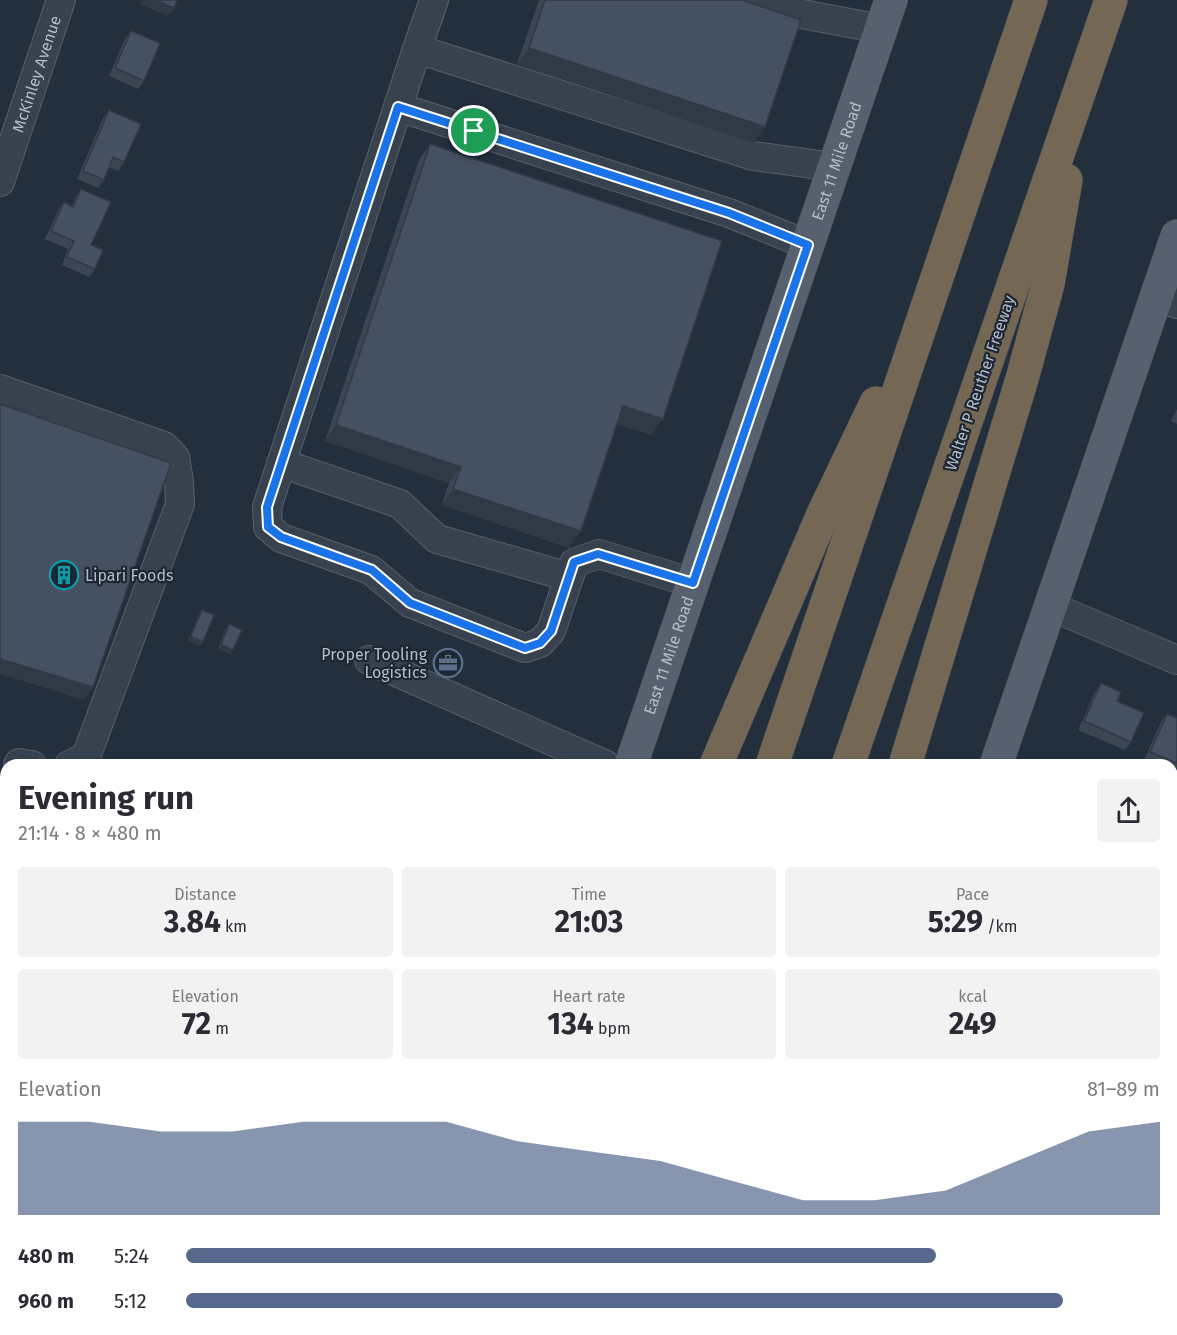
<!DOCTYPE html>
<meta charset="utf-8">
<style>
:root{--surface:#fff;--page:#f2f2f3;--text:#2b2b33;--muted:#7c7c81;--accent:#56698c}
body{margin:0;font-family:"Fira Sans",sans-serif;background:var(--page);color:var(--text);height:100vh;display:flex;flex-direction:column;font-size:22px;white-space:nowrap}
*{box-sizing:border-box;margin:0}
p{font-size:20px;color:var(--muted)}
.icon{flex:none;width:33px;height:33px;fill:none;stroke:currentColor;stroke-width:2;stroke-linecap:round;stroke-linejoin:round}
.map{position:relative;flex:1;overflow:hidden}
.side{position:absolute;left:0px;top:759px;width:1178px;height:576px;display:flex;flex-direction:column;background:var(--surface);border-radius:18px 18px 0 0;box-shadow:0 2px 4px #0004}
.side>*{flex:none}
.pin{position:absolute;display:grid;place-items:center;width:51px;height:51px;color:#fff;margin:-26px;border:3px solid #fff;border-radius:50%;box-shadow:0 2px 6px #0007}
.round{display:grid;place-items:center;flex:none;width:63px;height:63px;border-radius:6px;background:var(--page)}
.summary{display:flex;align-items:center;justify-content:space-between;height:102px;padding:0 18px}
h1{font-size:33px;font-weight:700;line-height:45px}
.figures{display:grid;grid-template-columns:repeat(3,1fr);gap:9px;height:102px;padding:6px 18px}
.figures div{display:grid;align-content:center;border-radius:6px;background:var(--page);text-align:center}
.figures b{font-size:30px;font-weight:700}
.figures small{font-size:16px;font-weight:400}
.figures p{font-size:16px}
.chart{height:168px;padding:12px 18px}
.chart p{display:flex;justify-content:space-between}
.chart svg{width:100%;height:108px;margin-top:6px;fill:var(--accent);opacity:.7}
ul{padding:0 18px;list-style:none;font-size:20px}
li{display:grid;grid-template-columns:96px 72px 1fr;align-items:center;height:45px}
li i{height:15px;border-radius:8px;background:var(--accent)}
.map>svg:first-child{display:block}
.lines{fill:none;stroke-linecap:round;stroke-linejoin:round}
.minor-casing{stroke:#565f6c;stroke-width:30}
.major-casing{stroke:#414a57;stroke-width:34}
.highway-casing{stroke:#434c59;stroke-width:34}
.minor{stroke:#38414e;stroke-width:28}
.major{stroke:#56606e;stroke-width:33}
.highway{stroke:#746855;stroke-width:33}
.wall{fill:#3b4654}
.shaded-wall{fill:#303945}
.building{fill:#455162;stroke:#303945;stroke-width:1.5}
.route-casing{stroke:#fff;stroke-width:12}
.route{stroke:#1a73e8;stroke-width:8}
.labels{text-anchor:middle;dominant-baseline:central;stroke-width:4.5;stroke-linejoin:round;paint-order:stroke}
.street-label{font-size:16px;fill:#b4bcc9;stroke:#1d2633}
.poi-label{font-size:16px;fill:#b4bcc9;stroke:#1d2633;text-anchor:start}
</style>
<div class="map">
<svg width="1177" height="1335" viewBox="0 0 1177 1335">
<rect width="100%" height="100%" fill="#242f3e"/>
<g class="lines">
<g class="minor-casing">
<g id="minor">
<polyline points="756,0 802,14 881,29"/>
<polyline points="417,49 434,0"/>
<polyline points="398,107 417,49 753,156 834,167"/>
<path id="s1" d="M 0,182 L 61,0"/>
<polyline points="1157,297 1177,304"/>
<polyline points="0,389 164,446 175,457 179,481 180,504 86,757 69,765"/>
<polyline points="281,463 400,504 437,539 569,577"/>
<polyline points="693,583 599,554 574,563 551,631 540,643 525,648 410,603 371,570 281,538 268,527 267,507 398,107 729,213 808,245"/>
<polyline points="1050,606 1177,660"/>
<polyline points="369,660 606,765"/>
<polyline points="18,765 19,763 32,765"/>
<polyline points="0,815 6,799"/>
<polyline points="1172,1103 1177,1105"/>
<polyline points="0,1257 6,1244"/>
<polyline points="369,1329 382,1335"/>
<polyline points="887,1329 902,1335"/>
<polyline points="122,1335 124,1329"/>
</g>
</g>
<g class="major-casing">
<g id="major">
<path id="s2" d="M 631,765 L 891,0"/>
<polyline points="996,765 1177,236"/>
<polyline points="439,1335 441,1329"/>
<polyline points="803,1335 805,1329"/>
</g>
</g>
<g class="highway-casing">
<g id="highway">
<polyline points="716,765 823,514 876,403"/>
<polyline points="772,765 1031,0"/>
<polyline points="848,765 1111,0"/>
<polyline points="905,765 1022,379 1048,284 1066,180"/>
<polyline points="457,1335 460,1329"/>
<polyline points="577,1335 579,1329"/>
<polyline points="650,1335 652,1329"/>
<polyline points="763,1335 764,1329"/>
</g>
</g>
<use href="#minor" class="minor"/>
<use href="#major" class="major"/>
<use href="#highway" class="highway"/>
</g>
<g class="wall">
<polygon points="539,0 742,0 754,143 517,64"/>
<polygon points="131,31 144,81 138,89 109,76 125,39"/>
<polygon points="109,110 124,162 118,171 109,167 104,180 98,188 77,179 103,118"/>
<polygon points="430,144 651,435 617,424 569,548 442,505 449,483 325,441 419,160"/>
<polygon points="81,189 91,245 95,269 89,277 62,265 68,249 45,239 58,211 64,202 72,206 75,198"/>
<polygon points="1177,409 1177,424 1171,421"/>
<polygon points="202,610 200,646 188,641 199,614"/>
<polygon points="229,624 233,650 230,654 218,649 226,628"/>
<polygon points="1101,683 1117,701 1131,742 1125,750 1078,730 1095,692"/>
<polygon points="1167,714 1177,718 1177,774 1172,772 1172,765 1156,765 1144,760 1161,722"/>
<polygon points="1177,1285 1177,1320 1172,1317 1172,1295"/>
<polygon points="140,1329 277,1329 290,1335 137,1335"/>
<polygon points="1055,1329 1074,1329 1070,1335"/>
</g>
<g class="shaded-wall">
<polygon points="142,0 156,0 174,8 168,16 139,4"/>
<polygon points="529,48 765,127 754,143 517,64"/>
<polygon points="623,406 663,419 651,435 611,422"/>
<polygon points="336,425 461,467 449,483 325,441"/>
<polygon points="453,489 581,531 569,548 442,505"/>
<polygon points="191,636 203,642 200,646 188,641"/>
<polygon points="221,645 233,650 230,654 218,649"/>
<polygon points="0,659 93,687 84,700 0,674"/>
</g>
<g class="building">
<polygon points="156,0 177,0 174,8"/>
<polygon points="545,0 742,0 801,20 765,127 529,48"/>
<polygon points="131,31 160,43 144,81 115,68"/>
<polygon points="109,110 141,124 124,162 113,157 104,180 83,171"/>
<polygon points="430,144 722,241 663,419 623,406 581,531 453,489 461,467 336,425"/>
<polygon points="81,189 111,202 91,245 103,250 95,269 67,257 74,241 51,231 64,202 73,207"/>
<polygon points="0,404 171,463 93,687 0,659"/>
<polygon points="202,610 214,615 203,642 191,636"/>
<polygon points="229,624 242,630 233,650 221,645"/>
<polygon points="1101,683 1121,692 1117,701 1144,713 1131,742 1084,721"/>
<polygon points="1167,714 1177,718 1177,763 1150,752"/>
<polygon points="1172,993 1177,995 1177,1001 1172,1013"/>
<polygon points="1177,1285 1177,1314 1172,1312 1172,1298"/>
<polygon points="1177,1327 1177,1335 1174,1335"/>
<polygon points="144,1329 277,1329 290,1335 141,1335"/>
<polygon points="1101,1329 1148,1329 1146,1335 1098,1335"/>
</g>
<g class="lines">
<g class="route-casing">
<polygon id="route" points="398,107 729,213 808,245 693,583 598,554 574,562 551,631 540,643 525,648 410,603 372,570 281,537 268,527 267,507"/>
</g>
<use href="#route" class="route"/>
</g>
<defs>
<g id="building-ring" transform="scale(1.5)"><circle r="9.5" fill="#1d2633" stroke="#0f9aa8" stroke-width="1.5"/><path d="M-4-6H4V6H1V3H-1V6H-4ZM-2.5-4.3h1.7v1.8h-1.7ZM.8-4.3h1.7v1.8H.8ZM-2.5-1h1.7V.8h-1.7ZM.8-1h1.7V.8H.8Z" fill="#0f9aa8"/></g>
<g id="office-ring" transform="scale(1.5)"><circle r="9.5" fill="#1d2633" stroke="#5c6f8a" stroke-width="1.5"/><path d="M-6-3h4V-5.5h4V-3h4V5H-6ZM-1-4.5V-3h2v-1.5ZM-6 0V1H6V0Z" fill="#5c6f8a"/></g>
</defs>
<g fill-rule="evenodd">
<use href="#building-ring" x="64" y="575"/>
<use href="#office-ring" x="448" y="663"/>
</g>
<g class="labels">
<g class="street-label">
<text stroke="none"><textPath href="#s1" startOffset="114">McKinley Avenue</textPath></text>
<text stroke="none"><textPath href="#s2" startOffset="638">East 11 Mile Road</textPath></text>
<text transform="translate(980 383) rotate(-71)">Walter P Reuther Freeway</text>
<text stroke="none"><textPath href="#s2" startOffset="116">East 11 Mile Road</textPath></text>
</g>
<g class="poi-label">
<text x="85" y="575">Lipari Foods</text>
<text x="427" y="654" text-anchor="end">Proper Tooling<tspan x="427" dy="18">Logistics</tspan></text>
</g>
</g>
</svg>
<div class="pin" style="left:474px;top:131px;background:#1e9e55"><svg class="icon" aria-label="arrive" viewBox="0 0 24 24"><path d="M6 21V4h12l-3 4 3 4H6"/></svg></div>
<section class="side">
<div class="summary"><div><h1>Evening run</h1><p>21:14 · 8 × 480 m</p></div><a class="round"><svg class="icon" aria-label="share" viewBox="0 0 24 24"><path d="M12 15V3M7 8l5-5 5 5M5 13v7h14v-7"/></svg></a></div>
<div class="figures">
<div><p>Distance</p><b>3.84<small> km</small></b></div>
<div><p>Time</p><b>21:03</b></div>
<div><p>Pace</p><b>5:29<small> /km</small></b></div>
</div>
<div class="figures">
<div><p>Elevation</p><b>72<small> m</small></b></div>
<div><p>Heart rate</p><b>134<small> bpm</small></b></div>
<div><p>kcal</p><b>249</b></div>
</div>
<div class="chart"><p><span>Elevation</span>81–89 m</p>
<svg viewBox="0 0 160 44" preserveAspectRatio="none"><path d="M0 44V6L10 6L20 10L30 10L40 6L50 6L60 6L70 14L80 18L90 22L100 30L110 38L120 38L130 34L140 22L150 10L160 6V44z"/></svg>
</div>
<ul>
<li><b>480 m</b>5:24<i style="width:77%"></i></li>
<li><b>960 m</b>5:12<i style="width:90%"></i></li>
</ul>
</section>
</div>
